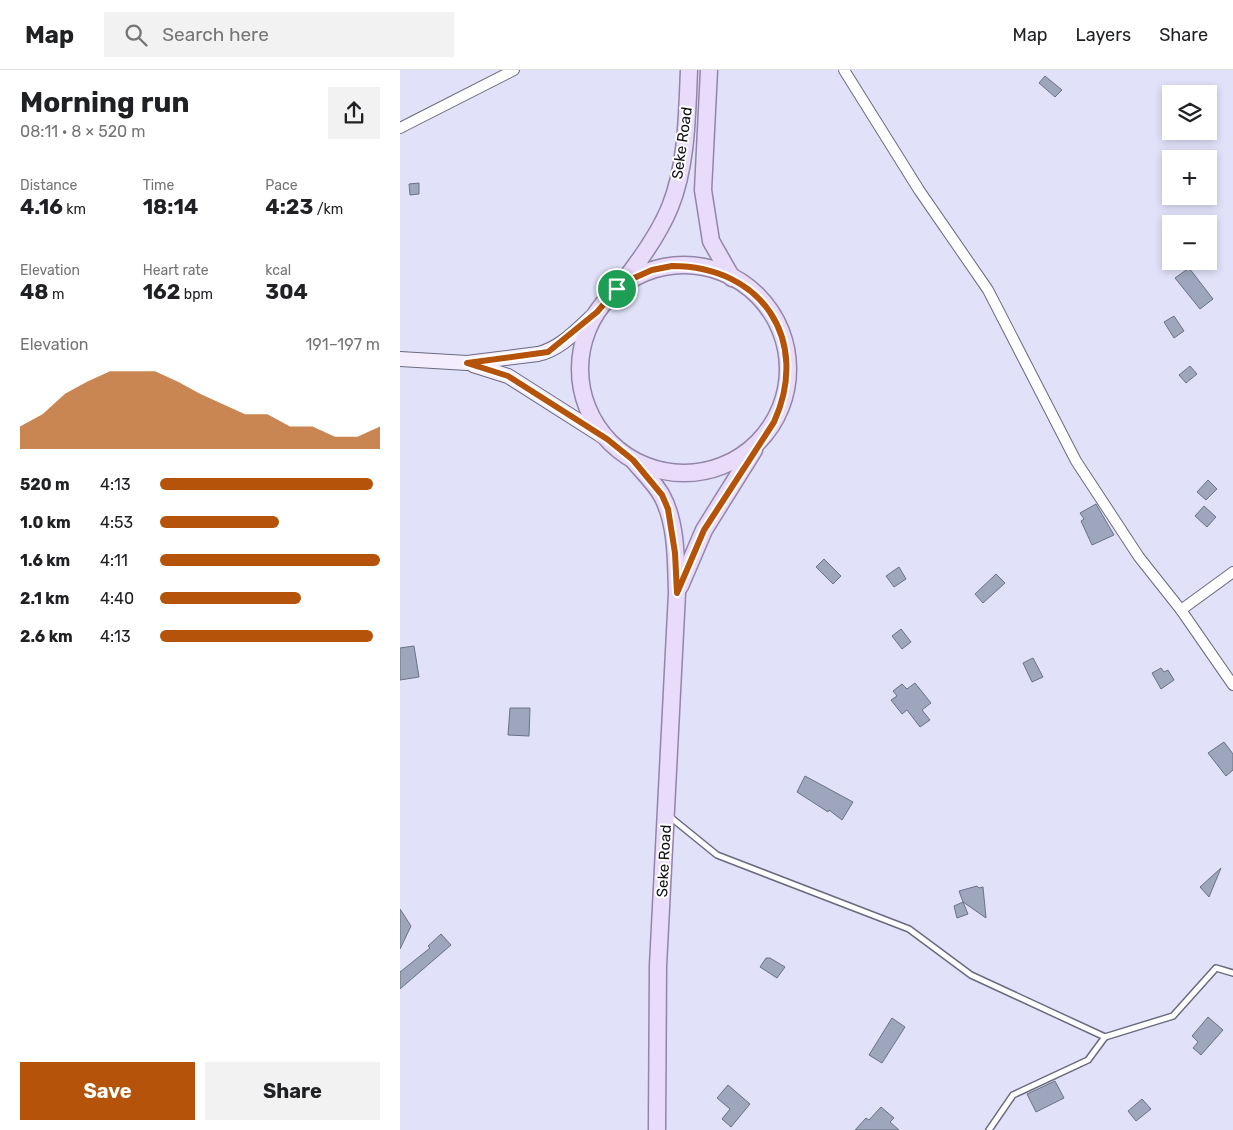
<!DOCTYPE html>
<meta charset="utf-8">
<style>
:root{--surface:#fff;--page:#f2f2f2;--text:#202124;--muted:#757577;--line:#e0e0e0;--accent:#b45309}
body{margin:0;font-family:Rubik,sans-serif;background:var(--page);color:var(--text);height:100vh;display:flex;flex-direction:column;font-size:19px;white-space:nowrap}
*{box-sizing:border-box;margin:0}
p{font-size:16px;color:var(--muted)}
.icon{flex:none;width:28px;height:28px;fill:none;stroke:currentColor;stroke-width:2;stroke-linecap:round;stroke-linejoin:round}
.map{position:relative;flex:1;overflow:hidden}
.side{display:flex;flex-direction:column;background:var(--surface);width:400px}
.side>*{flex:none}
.controls{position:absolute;left:762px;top:15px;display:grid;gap:10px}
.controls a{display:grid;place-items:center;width:55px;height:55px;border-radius:0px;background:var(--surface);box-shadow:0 2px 8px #0003;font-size:25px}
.pin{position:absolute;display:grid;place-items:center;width:42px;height:42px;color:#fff;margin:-21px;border:2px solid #fff;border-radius:50%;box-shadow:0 1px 5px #0007}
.round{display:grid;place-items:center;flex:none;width:52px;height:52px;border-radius:0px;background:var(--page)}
.summary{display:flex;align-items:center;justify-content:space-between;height:85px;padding:0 20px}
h1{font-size:28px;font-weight:700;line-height:38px}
.metrics{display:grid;grid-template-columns:repeat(3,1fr);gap:8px;height:85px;padding:5px 20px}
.metrics div{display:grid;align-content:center}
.metrics b{font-size:21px;font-weight:700}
.metrics small{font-size:14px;font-weight:400}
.metrics p{font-size:14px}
.chart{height:140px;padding:10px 20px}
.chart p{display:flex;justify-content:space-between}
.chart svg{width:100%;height:90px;margin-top:5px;fill:var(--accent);opacity:.7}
.primary-button{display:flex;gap:10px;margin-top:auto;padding:10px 20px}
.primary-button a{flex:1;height:58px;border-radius:0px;background:var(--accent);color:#fff;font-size:20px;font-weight:700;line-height:58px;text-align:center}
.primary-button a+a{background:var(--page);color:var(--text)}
ul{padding:0 20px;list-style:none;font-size:16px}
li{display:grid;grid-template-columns:80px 60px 1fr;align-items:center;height:38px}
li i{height:12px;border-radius:6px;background:var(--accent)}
header{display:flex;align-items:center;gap:30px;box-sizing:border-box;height:70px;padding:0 25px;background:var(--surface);border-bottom:1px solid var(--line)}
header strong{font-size:24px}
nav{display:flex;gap:28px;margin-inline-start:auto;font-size:18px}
.search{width:350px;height:45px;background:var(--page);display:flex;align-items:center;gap:12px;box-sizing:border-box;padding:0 18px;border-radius:0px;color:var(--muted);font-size:19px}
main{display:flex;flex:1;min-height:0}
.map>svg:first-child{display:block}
.building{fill:#9da6bc;stroke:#6a7286}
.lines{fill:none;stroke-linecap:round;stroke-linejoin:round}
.lane-casing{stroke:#6a6a7f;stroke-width:8}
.street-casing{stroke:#6a6a7f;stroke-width:12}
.secondary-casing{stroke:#6a6a7f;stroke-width:16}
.primary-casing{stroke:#9385a9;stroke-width:19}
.lane{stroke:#fff;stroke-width:5}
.street{stroke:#fff;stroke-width:10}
.secondary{stroke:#f4edfd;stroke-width:14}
.primary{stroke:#e9dcfa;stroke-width:16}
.route-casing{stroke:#fff;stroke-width:10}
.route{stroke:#b45309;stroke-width:6}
.labels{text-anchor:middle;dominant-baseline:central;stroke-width:4;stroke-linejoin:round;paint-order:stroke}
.street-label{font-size:15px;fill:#101018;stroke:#fff}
</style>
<header>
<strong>Map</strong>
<div class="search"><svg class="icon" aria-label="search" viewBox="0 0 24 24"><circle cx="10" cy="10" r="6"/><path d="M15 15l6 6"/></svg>Search here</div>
<nav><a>Map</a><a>Layers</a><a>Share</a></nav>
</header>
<main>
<section class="side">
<div class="summary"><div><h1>Morning run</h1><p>08:11 · 8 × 520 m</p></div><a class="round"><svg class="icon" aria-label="share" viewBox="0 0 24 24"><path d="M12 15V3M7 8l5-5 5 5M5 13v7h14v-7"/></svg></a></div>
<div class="metrics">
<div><p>Distance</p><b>4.16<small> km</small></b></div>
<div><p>Time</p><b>18:14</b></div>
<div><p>Pace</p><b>4:23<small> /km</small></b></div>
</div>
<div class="metrics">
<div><p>Elevation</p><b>48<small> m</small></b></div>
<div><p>Heart rate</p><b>162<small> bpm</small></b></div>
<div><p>kcal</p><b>304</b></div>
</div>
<div class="chart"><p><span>Elevation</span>191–197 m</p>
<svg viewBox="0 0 160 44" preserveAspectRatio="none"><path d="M0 44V33L10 27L20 17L30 11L40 6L50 6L60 6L70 11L80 17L90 22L100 27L110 27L120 33L130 33L140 38L150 38L160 33V44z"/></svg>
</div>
<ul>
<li><b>520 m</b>4:13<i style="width:97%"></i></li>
<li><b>1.0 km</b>4:53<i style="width:54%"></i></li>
<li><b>1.6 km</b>4:11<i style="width:100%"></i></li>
<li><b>2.1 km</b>4:40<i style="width:64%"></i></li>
<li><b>2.6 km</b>4:13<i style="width:97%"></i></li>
</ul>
<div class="primary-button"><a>Save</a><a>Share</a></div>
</section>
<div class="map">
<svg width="833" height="1060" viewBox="0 0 833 1060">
<rect width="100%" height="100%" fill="#e1e1f9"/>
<g class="building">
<polygon points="645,6 662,20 655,27 639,13"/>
<polygon points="19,113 19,124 10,125 9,114"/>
<polygon points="789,198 813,229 800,239 775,208"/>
<polygon points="774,246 784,261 774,268 764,252"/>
<polygon points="790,296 797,304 786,313 779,305"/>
<polygon points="808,410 817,419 806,430 797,422"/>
<polygon points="696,434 714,465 692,475 681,451 684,449 680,443"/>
<polygon points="804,436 816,447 807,457 795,446"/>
<polygon points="424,489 441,506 433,514 416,497"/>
<polygon points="499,497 506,509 494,517 486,506"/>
<polygon points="596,504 605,513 583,533 575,524"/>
<polygon points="501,559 511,572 502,579 492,566"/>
<polygon points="14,576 19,607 0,610 0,578"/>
<polygon points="633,588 643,607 632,612 623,593"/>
<polygon points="761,598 764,602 768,600 774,610 761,619 752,603"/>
<polygon points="515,613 531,633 522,640 530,650 520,657 507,640 502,644 491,630 497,626 493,621 502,614 507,619"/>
<polygon points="110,638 130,638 129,666 108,665"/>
<polygon points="824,672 833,684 833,700 826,706 808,683"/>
<polygon points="405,706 453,732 442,750 429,740 428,742 397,722"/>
<polygon points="821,798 809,827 800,817"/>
<polygon points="577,816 579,818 583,817 586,848 563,832 568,844 557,848 554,836 563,832 559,821"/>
<polygon points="0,839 11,856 0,879"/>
<polygon points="41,864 51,875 0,919 0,902 30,878 28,876"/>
<polygon points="366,888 370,888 385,897 377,908 360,897"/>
<polygon points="808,947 823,960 801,985 793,978 798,972 792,966"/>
<polygon points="492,948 505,957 482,993 469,985"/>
<polygon points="655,1011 664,1028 636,1042 627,1024"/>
<polygon points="328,1015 350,1034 331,1057 322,1049 330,1039 317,1028"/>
<polygon points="742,1029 751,1039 736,1051 728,1041"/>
<polygon points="481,1037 494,1048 490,1052 499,1060 455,1060 466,1048 469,1050"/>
</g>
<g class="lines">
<g class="lane-casing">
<g id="lane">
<polyline points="269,746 317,785 509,859 571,905 705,967 773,946 816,898 833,903"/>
<polyline points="589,1060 613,1025 688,990 705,967"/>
</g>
</g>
<g class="street-casing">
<g id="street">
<polyline points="444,0 519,120 588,220 676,391 739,487 781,540 833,615"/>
<polyline points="0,58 114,0"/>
<polyline points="781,540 833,502"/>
</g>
</g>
<g class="secondary-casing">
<g id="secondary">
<path d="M 0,289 L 67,293 L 138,284 C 161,279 179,258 197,242"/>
<polyline points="73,295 108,306 207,369"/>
</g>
</g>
<g class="primary-casing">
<g id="primary">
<polyline points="309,0 303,120 311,171 332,208"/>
<circle cx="284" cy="299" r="104"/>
<path d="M 223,212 C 241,189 259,164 270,137 C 287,95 287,45 289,0"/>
<path d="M 233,390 C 242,401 255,413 262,426 C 277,454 276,492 277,523 L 258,896 L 257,1060"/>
<polyline points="280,516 304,460 354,380"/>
</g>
</g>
<use href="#lane" class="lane"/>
<use href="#street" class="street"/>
<use href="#secondary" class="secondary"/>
<use href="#primary" class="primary"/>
</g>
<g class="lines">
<g class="route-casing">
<path id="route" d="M 272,196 C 362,196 411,270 374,352 L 304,460 L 277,523 L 275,483 L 268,439 L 262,425 L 233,390 L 207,369 L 108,306 L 67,293 L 148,282 L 197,242 L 217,219 L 234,208 L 252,200 Z"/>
</g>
<use href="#route" class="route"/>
</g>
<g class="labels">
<g class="street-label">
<text transform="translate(282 73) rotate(-82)">Seke Road</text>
<text transform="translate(264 791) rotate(-87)">Seke Road</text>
</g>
</g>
</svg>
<div class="controls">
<a><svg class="icon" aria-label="layers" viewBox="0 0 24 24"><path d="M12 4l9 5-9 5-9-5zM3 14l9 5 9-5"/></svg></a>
<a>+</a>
<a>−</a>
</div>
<div class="pin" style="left:217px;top:219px;background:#1e9e55"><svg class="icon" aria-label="arrive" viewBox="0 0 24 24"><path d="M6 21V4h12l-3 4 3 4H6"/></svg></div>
</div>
</main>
